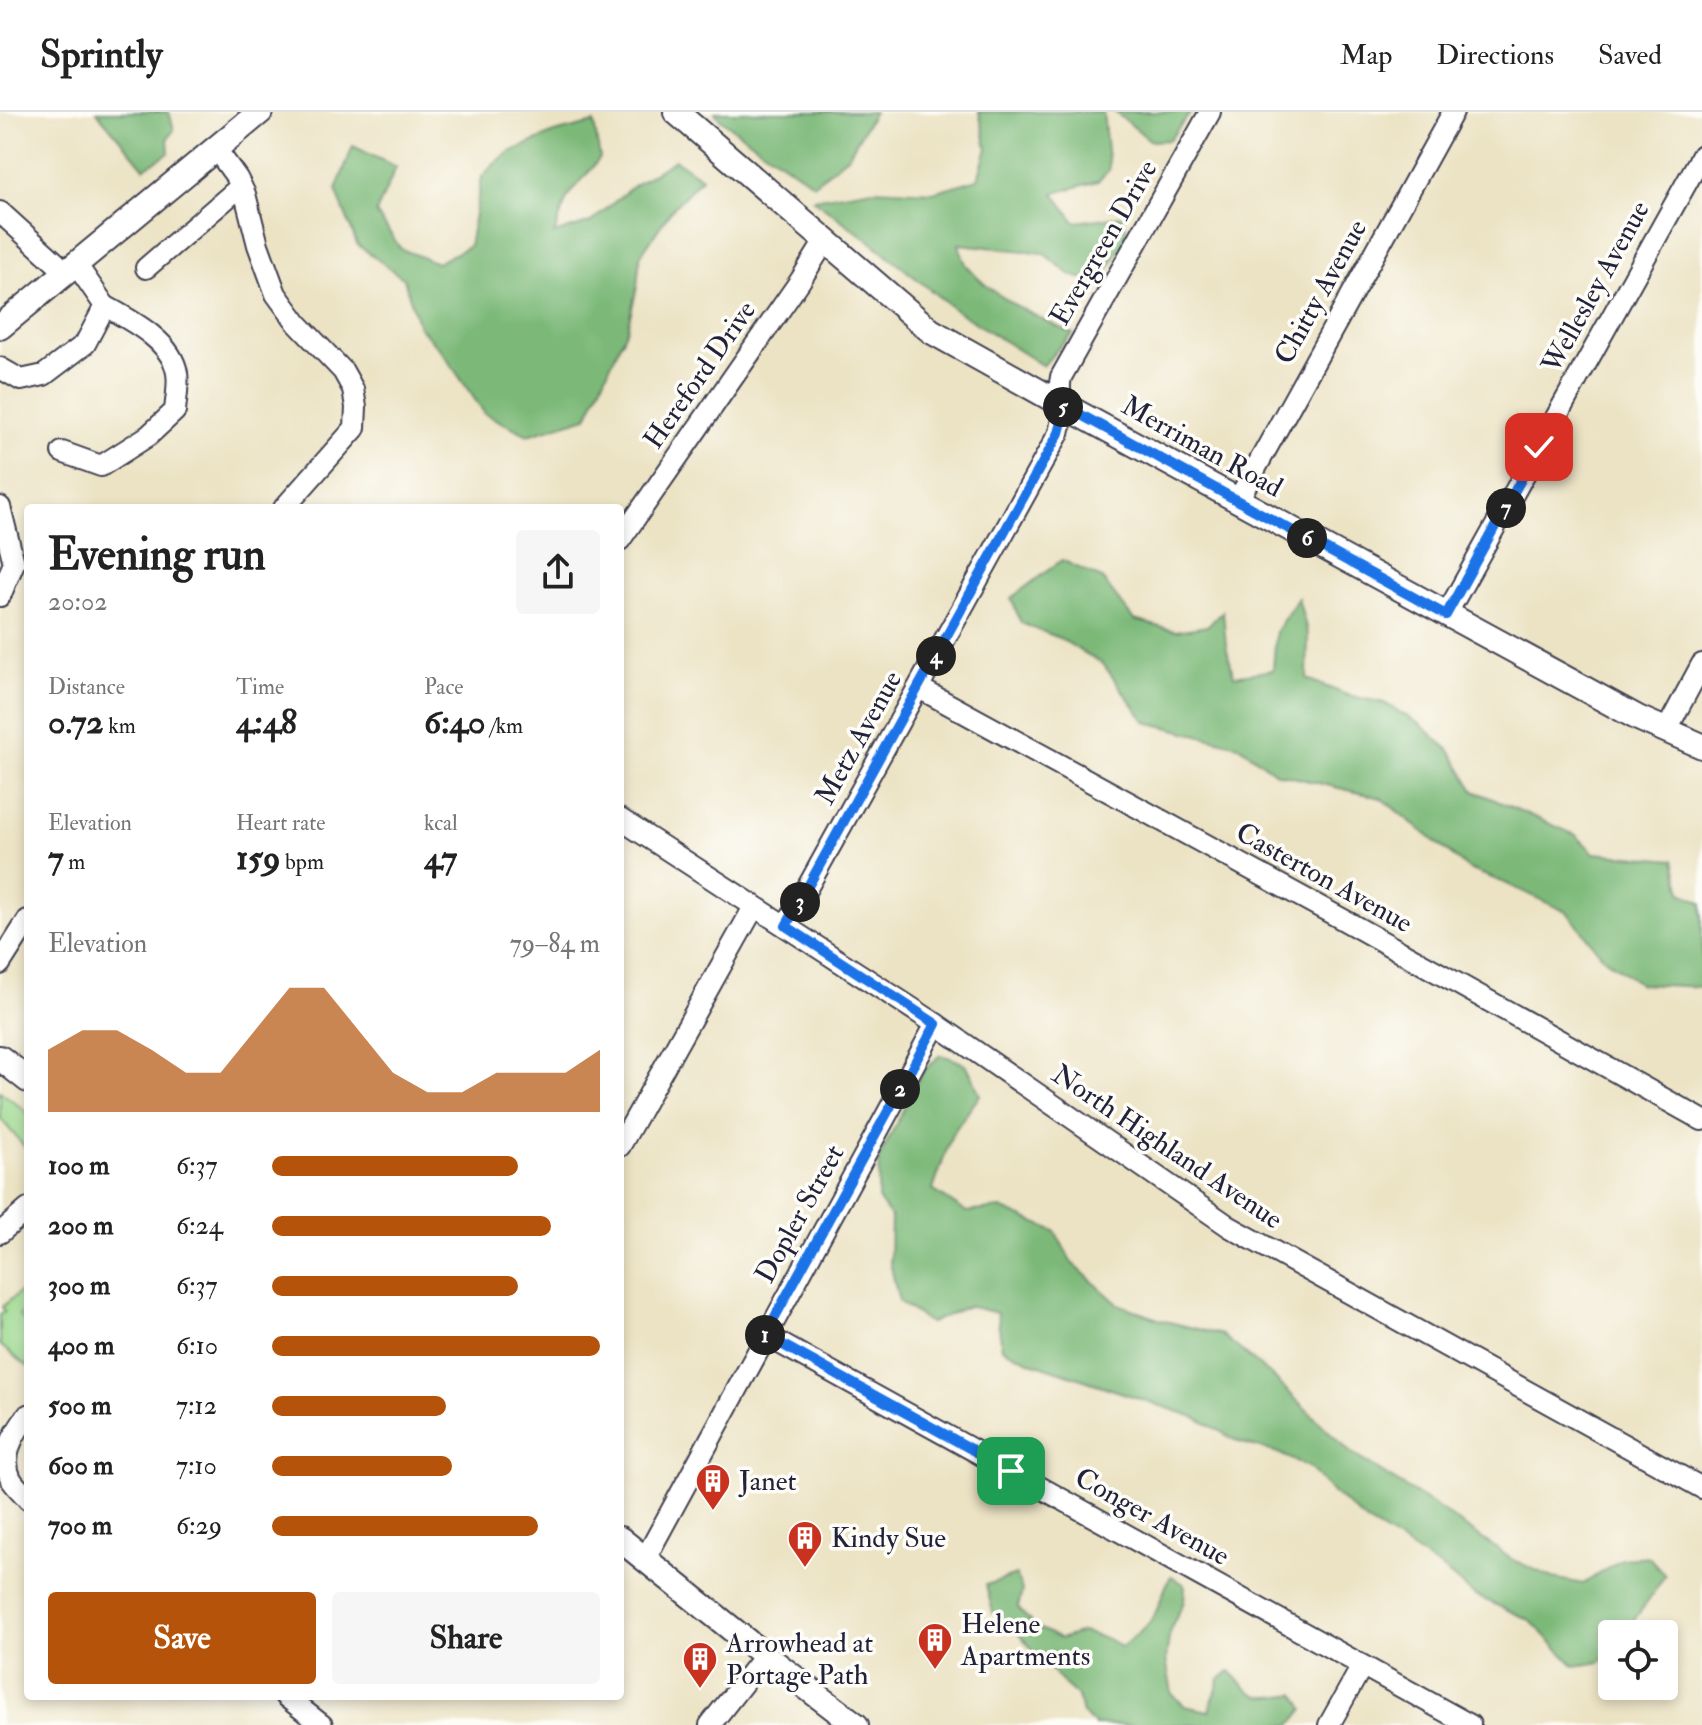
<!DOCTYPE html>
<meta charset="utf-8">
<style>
:root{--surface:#fff;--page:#f6f6f6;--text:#222;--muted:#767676;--line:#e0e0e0;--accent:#b45309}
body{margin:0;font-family:"IM FELL Double Pica",serif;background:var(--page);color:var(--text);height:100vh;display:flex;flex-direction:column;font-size:30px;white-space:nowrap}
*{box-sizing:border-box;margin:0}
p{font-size:26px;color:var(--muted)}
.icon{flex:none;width:44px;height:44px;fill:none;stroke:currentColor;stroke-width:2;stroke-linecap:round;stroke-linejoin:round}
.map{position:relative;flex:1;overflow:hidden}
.drawer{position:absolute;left:24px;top:392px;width:600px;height:1196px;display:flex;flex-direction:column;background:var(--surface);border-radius:8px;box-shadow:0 4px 12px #0003}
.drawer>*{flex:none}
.tools{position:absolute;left:1598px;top:1508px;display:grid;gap:16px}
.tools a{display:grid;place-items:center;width:80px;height:80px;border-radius:8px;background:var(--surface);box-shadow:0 4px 12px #0003;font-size:40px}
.pin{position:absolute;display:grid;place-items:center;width:68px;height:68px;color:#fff;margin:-34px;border-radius:16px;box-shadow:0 4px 12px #0006}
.km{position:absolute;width:40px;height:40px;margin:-20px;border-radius:50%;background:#222;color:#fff;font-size:22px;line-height:40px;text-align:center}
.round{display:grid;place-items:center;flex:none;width:84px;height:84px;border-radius:8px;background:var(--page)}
.overview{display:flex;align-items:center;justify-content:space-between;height:136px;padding:0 24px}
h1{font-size:44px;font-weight:800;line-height:60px}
.stats{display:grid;grid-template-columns:repeat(3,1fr);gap:12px;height:136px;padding:8px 24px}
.stats div{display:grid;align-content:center}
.stats b{font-size:34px;font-weight:800}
.stats small{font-size:22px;font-weight:400}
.stats p{font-size:22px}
.chart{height:224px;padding:16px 24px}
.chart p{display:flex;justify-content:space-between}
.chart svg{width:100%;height:144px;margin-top:8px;fill:var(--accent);opacity:.7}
.cta{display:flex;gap:16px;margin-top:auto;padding:16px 24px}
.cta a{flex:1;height:92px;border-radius:8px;background:var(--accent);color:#fff;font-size:32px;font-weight:800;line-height:92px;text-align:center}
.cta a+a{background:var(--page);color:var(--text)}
ul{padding:0 24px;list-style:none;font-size:26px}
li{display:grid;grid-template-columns:128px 96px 1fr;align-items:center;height:60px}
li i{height:20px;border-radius:10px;background:var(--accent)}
header{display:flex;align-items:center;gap:48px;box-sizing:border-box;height:112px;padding:0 40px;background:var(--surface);border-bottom:2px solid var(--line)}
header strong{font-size:38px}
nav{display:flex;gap:44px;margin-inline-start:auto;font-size:28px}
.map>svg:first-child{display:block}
.green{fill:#9bd98d;stroke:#5e7e64;stroke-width:2}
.forest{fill:#7cb978;stroke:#4f6e5a;stroke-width:2}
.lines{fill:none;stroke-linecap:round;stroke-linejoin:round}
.minor-casing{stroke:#403f50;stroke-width:24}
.major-casing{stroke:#403f50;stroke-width:28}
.minor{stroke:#fff;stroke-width:20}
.major{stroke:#fff;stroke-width:24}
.route-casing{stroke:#fff;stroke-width:16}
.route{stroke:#1a73e8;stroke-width:10}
.labels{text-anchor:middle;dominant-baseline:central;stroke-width:7;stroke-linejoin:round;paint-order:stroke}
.street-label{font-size:28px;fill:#22223b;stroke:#fdfcf7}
.poi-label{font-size:28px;fill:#22223b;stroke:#fdfcf7;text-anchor:start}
</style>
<header>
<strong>Sprintly</strong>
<nav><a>Map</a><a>Directions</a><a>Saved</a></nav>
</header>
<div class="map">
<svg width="1702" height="1613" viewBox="0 0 1702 1613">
<rect width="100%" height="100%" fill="#fdfcf7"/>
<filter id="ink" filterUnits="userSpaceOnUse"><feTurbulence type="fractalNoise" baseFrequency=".0125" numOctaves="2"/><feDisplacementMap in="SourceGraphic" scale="16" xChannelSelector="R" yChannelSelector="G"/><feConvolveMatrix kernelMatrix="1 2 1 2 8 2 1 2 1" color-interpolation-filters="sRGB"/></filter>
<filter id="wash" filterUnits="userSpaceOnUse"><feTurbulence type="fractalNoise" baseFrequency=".006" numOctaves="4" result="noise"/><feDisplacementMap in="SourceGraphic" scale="32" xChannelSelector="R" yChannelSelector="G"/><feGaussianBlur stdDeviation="1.8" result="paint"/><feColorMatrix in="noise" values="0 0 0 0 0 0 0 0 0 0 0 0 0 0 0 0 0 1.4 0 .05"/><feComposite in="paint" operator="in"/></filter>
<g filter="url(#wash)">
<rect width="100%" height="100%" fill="#ece3c4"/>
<g class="green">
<polygon points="0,979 28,1001 28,1039 0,1006"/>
<polygon points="28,1173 28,1193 19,1204 28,1212 28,1255 0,1233 0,1203 5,1199 2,1195"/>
</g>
<g class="forest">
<polygon points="97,0 169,0 174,18 168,26 169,41 144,56"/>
<polygon points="715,0 874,0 848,44 814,72 760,36 720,7"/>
<path d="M 979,0 L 1103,0 L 1109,58 L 1098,69 L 1054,81 L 1075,110 L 1122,104 L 1128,123 L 1100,172 L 1071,163 L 1043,141 L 959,132 C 961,140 963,149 968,155 C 992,186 1040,206 1073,222 L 1061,233 L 1043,254 L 954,197 L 871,130 L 813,87 L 873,77 L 933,80 L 978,67 L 987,36 Z"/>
<polygon points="1115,0 1191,0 1169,28 1151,29"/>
<polygon points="594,11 600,46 567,86 554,122 591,110 633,74 675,48 702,66 672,97 640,144 637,175 627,217 587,305 528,323 485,302 440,237 419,215 404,167 357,132 336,78 353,34 396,55 376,101 401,137 437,151 469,134 482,65 493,53 508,41 554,21"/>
<polygon points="1062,448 1102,467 1134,508 1176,519 1207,514 1223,499 1226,534 1234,564 1273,558 1276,519 1298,486 1308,523 1307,567 1347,583 1384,591 1420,612 1451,640 1474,679 1576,723 1594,741 1674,748 1682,780 1702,791 1702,875 1640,872 1603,845 1567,800 1505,771 1469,757 1381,686 1276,661 1238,633 1146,610 1103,552 1059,526 1021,511 1011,486"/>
<path d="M 940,943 C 970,950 969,956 980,983 L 952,1022 L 933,1078 L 966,1100 L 1001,1096 L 1055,1119 L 1072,1151 L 1118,1192 L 1161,1208 L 1222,1223 L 1272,1264 L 1351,1341 L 1432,1392 L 1513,1448 L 1553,1466 L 1583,1472 L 1622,1447 L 1649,1445 L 1665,1463 L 1649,1488 L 1623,1522 L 1612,1522 L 1612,1536 L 1601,1550 L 1575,1554 L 1530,1508 L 1474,1483 L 1444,1458 L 1404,1432 L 1367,1410 L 1329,1377 L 1310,1356 L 1278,1341 L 1239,1330 L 1197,1306 L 1031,1250 L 1002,1236 L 997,1201 L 968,1194 L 930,1211 L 899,1190 L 890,1150 L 891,1105 L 878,1087 L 879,1046 L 921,962 Z"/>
<path d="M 1016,1463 L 1022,1478 L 1018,1496 L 1033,1513 L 1060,1527 L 1082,1520 L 1108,1527 L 1121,1535 C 1133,1526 1148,1515 1155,1502 C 1161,1489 1164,1476 1171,1464 L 1185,1473 L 1184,1490 L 1170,1518 L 1166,1547 L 1172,1582 L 1185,1594 L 1209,1599 L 1220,1567 L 1230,1559 C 1258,1589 1256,1587 1296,1582 L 1304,1597 L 1291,1613 L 1095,1613 L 1082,1602 L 1078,1584 L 1064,1572 L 1014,1517 L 993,1501 L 986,1473 Z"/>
</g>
</g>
<g filter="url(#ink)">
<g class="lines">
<g class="minor-casing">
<g id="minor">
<polyline points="216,37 237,66 245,82 258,133 276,182 298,212 343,259 353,277 356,295 355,316 284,396"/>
<polyline points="0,100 66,160"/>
<polyline points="146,156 241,74"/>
<polyline points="0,256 21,268 44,263 85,232 105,194 76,152"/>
<path d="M 62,340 L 101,354 L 148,324 L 175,299 C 176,287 179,272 177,261 C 172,229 130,208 105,194"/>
<polyline points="1238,388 1453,0"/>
<polyline points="0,395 14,451 0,484"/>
<polyline points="620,428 800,169 825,129"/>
<polyline points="1446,503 1702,43"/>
<polyline points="919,576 1342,807 1702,1008"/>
<polyline points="1666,619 1702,552"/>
<polyline points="620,707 936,912 1230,1115 1702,1376"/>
<path d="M 786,814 L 1059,321 C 1061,312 1064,302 1062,293 C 1061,280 1058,278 1061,265 L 1210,0"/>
<polyline points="0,852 28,808"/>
<polyline points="620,1034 754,795"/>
<polyline points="0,1121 28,1097"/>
<polyline points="765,1223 1470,1613"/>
<path d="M 28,1303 C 14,1321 0,1344 11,1367 C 15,1374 23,1381 28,1387"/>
<polyline points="645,1447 936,912"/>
<polyline points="285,1584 322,1613"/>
<polyline points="710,1613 765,1543"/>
<polyline points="1329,1613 1362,1554"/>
</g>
</g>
<g class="major-casing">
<g id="major">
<polyline points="676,0 931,219 1063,293 1638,606 1702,634"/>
<polyline points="0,215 260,0"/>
<polyline points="0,946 28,968"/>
<polyline points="620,1427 749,1531 856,1613"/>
</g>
</g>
<use href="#minor" class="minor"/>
<use href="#major" class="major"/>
</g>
</g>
<g class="lines" filter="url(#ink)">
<g class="route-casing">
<polyline id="route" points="1011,1359 765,1223 936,912 786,814 1059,321 1062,310 1063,293 1446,503 1539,335"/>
</g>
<use href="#route" class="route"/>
</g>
<defs>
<g id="building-pin" transform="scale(1.8)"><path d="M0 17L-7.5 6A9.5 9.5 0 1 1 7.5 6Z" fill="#c8321e" stroke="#fdfcf7"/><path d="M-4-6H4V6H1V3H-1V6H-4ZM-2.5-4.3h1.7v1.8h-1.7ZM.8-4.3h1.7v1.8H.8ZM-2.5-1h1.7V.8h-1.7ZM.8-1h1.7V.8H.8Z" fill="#fff"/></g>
</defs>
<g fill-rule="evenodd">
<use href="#building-pin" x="713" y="1369"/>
<use href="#building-pin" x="805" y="1426"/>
<use href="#building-pin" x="935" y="1528"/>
<use href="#building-pin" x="700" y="1547"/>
</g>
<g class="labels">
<g class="street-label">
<text transform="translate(1104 131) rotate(-60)">Evergreen Drive</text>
<text transform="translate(1596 175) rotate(-61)">Wellesley Avenue</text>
<text transform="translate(1321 180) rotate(-61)">Chitty Avenue</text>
<text transform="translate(700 263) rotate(-55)">Hereford Drive</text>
<text transform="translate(1202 335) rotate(29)">Merriman Road</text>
<text transform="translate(859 626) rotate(-61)">Metz Avenue</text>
<text transform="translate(1324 766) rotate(29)">Casterton Avenue</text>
<text transform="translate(1167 1035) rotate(34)">North Highland Avenue</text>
<text transform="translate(800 1102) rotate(-61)">Dopler Street</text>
<text transform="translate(1152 1405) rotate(29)">Conger Avenue</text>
</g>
<g class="poi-label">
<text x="739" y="1369">Janet</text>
<text x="831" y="1426">Kindy Sue</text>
<text x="961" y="1512">Helene<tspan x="961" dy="32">Apartments</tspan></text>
<text x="726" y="1531">Arrowhead at<tspan x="726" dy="32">Portage Path</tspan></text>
</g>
</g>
</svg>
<div class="tools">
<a><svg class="icon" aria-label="locate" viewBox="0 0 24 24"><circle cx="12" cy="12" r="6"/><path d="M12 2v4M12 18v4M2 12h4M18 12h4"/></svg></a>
</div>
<div class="pin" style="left:1011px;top:1359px;background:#1e9e55"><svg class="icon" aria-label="arrive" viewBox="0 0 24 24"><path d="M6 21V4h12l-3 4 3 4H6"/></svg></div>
<div class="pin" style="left:1539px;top:335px;background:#d93025"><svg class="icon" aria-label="check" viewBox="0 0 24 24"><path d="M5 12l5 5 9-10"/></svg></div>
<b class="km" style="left:765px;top:1223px">1</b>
<b class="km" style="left:900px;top:977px">2</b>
<b class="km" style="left:800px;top:790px">3</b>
<b class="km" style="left:936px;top:544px">4</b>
<b class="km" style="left:1063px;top:295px">5</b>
<b class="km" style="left:1307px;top:426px">6</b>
<b class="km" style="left:1506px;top:396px">7</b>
<section class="drawer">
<div class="overview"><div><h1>Evening run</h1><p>20:02</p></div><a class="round"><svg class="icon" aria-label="share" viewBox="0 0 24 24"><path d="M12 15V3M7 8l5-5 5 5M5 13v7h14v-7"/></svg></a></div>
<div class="stats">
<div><p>Distance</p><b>0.72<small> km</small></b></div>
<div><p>Time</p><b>4:48</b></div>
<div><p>Pace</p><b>6:40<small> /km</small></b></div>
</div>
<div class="stats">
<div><p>Elevation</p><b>7<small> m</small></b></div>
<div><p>Heart rate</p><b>159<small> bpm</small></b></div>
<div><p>kcal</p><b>47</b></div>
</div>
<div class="chart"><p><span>Elevation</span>79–84 m</p>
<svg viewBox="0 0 160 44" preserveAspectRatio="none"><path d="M0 44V25L10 19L20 19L30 25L40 32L50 32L60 19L70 6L80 6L90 19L100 32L110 38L120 38L130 32L140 32L150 32L160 25V44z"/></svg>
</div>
<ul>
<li><b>100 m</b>6:37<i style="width:75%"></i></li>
<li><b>200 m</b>6:24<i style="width:85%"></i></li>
<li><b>300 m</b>6:37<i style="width:75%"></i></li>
<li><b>400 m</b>6:10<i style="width:100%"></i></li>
<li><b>500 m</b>7:12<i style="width:53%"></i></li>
<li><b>600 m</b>7:10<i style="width:55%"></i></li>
<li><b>700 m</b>6:29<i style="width:81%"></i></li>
</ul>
<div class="cta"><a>Save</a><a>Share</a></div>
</section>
</div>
